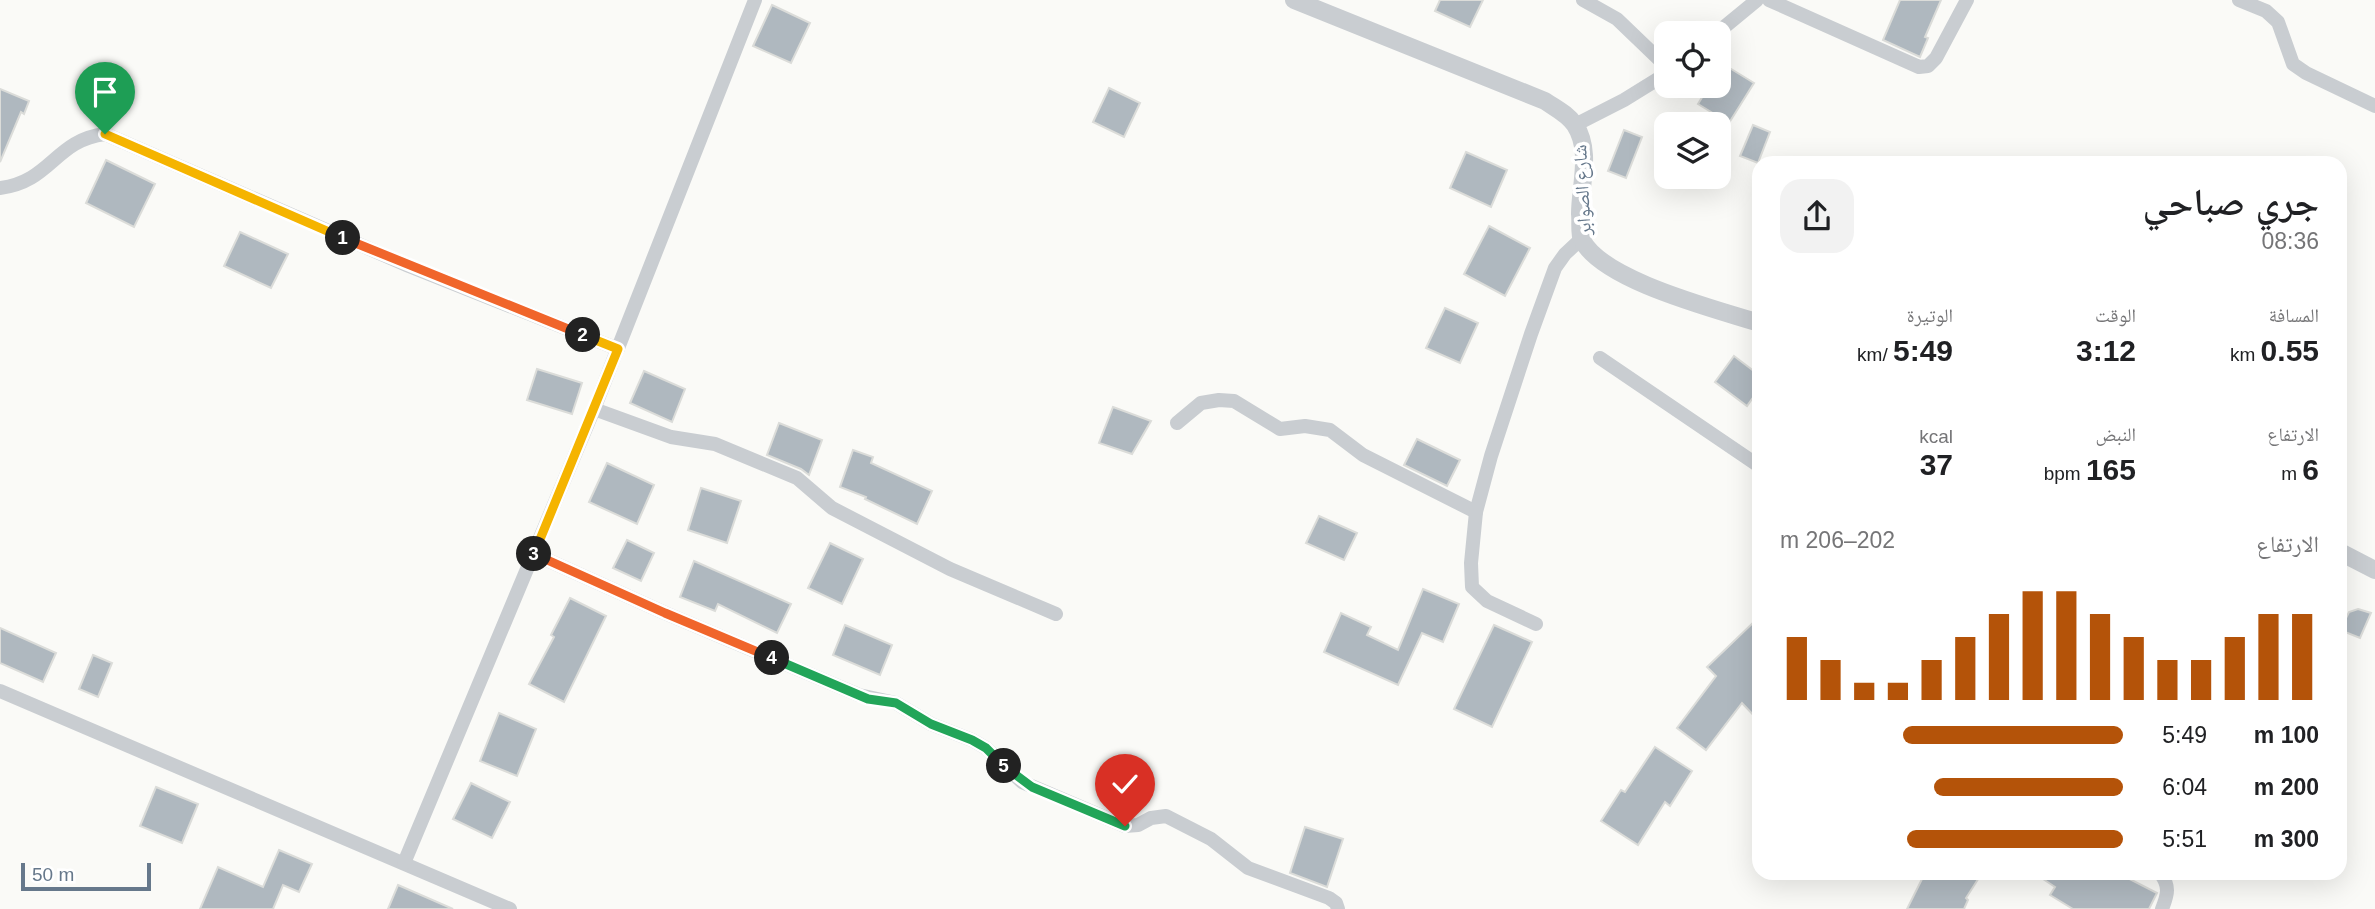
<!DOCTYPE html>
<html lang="ar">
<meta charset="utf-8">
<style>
:root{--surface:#fff;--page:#f2f2f2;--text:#202124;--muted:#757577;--accent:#b45309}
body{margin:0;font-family:Arial,"Noto Naskh Arabic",sans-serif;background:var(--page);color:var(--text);direction:rtl;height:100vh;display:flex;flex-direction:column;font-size:26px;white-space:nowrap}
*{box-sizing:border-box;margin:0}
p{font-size:23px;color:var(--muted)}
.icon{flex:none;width:38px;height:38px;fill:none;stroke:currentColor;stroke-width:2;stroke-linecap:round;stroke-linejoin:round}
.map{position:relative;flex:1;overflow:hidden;direction:ltr}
.details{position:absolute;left:1752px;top:156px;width:595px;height:724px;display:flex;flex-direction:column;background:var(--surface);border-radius:21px;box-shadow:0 7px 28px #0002;direction:rtl}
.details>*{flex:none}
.fabs{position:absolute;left:1654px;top:21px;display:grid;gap:14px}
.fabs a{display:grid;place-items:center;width:77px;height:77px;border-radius:14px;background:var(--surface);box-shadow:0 7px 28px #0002;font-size:35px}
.scale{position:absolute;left:21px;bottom:18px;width:130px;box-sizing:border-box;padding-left:7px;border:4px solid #66788b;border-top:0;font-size:19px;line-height:24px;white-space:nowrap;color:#66788b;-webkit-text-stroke:5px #fff;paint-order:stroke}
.pin{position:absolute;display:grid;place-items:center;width:60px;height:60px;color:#fff;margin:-72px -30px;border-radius:50% 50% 50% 0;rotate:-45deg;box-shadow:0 0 7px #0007}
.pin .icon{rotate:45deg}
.km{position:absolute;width:35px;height:35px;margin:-18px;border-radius:50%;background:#222;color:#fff;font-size:19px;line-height:35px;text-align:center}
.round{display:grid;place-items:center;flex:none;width:74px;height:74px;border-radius:21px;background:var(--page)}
.head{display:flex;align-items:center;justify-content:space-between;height:119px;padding:0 28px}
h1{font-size:38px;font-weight:600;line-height:52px}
.figures{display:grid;grid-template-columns:repeat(3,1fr);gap:10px;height:119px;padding:7px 28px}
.figures div{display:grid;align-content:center}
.figures b{font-size:30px;font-weight:600}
.figures small{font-size:19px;font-weight:400}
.figures p{font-size:19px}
.chart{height:196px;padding:14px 28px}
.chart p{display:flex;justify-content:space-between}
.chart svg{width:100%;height:126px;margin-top:7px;stroke:var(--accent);stroke-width:6}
ul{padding:0 28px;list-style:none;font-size:23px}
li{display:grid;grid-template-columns:112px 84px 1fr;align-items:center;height:52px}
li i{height:18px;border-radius:9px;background:var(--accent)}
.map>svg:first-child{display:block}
.building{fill:#afb8bf;stroke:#dbdcd9;stroke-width:2}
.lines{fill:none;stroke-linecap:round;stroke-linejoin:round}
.minor{stroke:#c9cdd1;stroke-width:14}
.tertiary{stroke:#c9cdd1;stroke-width:18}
.split-1-casing{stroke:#fff;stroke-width:14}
.split-2-casing{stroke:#fff;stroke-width:14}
.split-3-casing{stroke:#fff;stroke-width:14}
.split-4-casing{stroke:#fff;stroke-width:14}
.split-5-casing{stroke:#fff;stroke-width:14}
.split-6-casing{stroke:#fff;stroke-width:14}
.split-1{stroke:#f5b400;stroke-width:9}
.split-2{stroke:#f0652b;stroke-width:9}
.split-3{stroke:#f5b400;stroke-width:9}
.split-4{stroke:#f0652b;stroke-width:9}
.split-5{stroke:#22a559;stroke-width:9}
.split-6{stroke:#22a559;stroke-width:9}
.labels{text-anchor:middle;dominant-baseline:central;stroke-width:7;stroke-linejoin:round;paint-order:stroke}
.street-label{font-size:19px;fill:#66788b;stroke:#fff}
</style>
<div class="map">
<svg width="2375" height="909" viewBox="0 0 2375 909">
<rect width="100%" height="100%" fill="#fafaf7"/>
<g class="building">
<polygon points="1440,0 1483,0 1470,27 1435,11"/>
<polygon points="1900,0 1941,0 1925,37 1928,38 1920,57 1883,40"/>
<polygon points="772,5 810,23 791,63 753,46"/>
<polygon points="1723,64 1754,83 1729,123 1698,104 1709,86 1718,86 1718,71"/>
<polygon points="1109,88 1140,103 1124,137 1093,122"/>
<polygon points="0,89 29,101 24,114 21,112 0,162"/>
<polygon points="1753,125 1770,132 1758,163 1740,156"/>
<polygon points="1624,130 1642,137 1626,178 1608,171"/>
<polygon points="1466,152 1507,170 1491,207 1450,188"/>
<polygon points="106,160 155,184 134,227 86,203"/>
<polygon points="1489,226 1530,248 1505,296 1464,274"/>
<polygon points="240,232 288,254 271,288 224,266"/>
<polygon points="1445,308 1478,323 1460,363 1426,348"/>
<polygon points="1734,356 1759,375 1759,389 1747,406 1715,382"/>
<polygon points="537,369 582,383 572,414 527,400"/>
<polygon points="644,371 685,389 672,422 630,403"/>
<polygon points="1113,407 1151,421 1132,454 1099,443"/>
<polygon points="779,423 822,440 809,475 801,469 767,455"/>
<polygon points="1417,439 1460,460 1447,486 1404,465"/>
<polygon points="853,450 873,457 871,463 932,491 917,524 865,499 866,497 840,487"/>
<polygon points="607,463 654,485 637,524 589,502"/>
<polygon points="701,488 741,501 727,543 688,530"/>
<polygon points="1319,516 1357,533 1344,560 1306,543"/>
<polygon points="627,540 654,553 641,581 613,568"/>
<polygon points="830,543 863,559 842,604 808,588"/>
<polygon points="694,561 791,604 777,633 718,604 715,611 680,597"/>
<polygon points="1423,589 1459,604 1443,642 1422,633 1398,685 1324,652 1341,613 1371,627 1367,635 1398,650"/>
<polygon points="570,598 606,616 564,702 529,684 554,637 551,635"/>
<polygon points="2358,609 2371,613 2360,638 2340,630 2349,612"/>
<polygon points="1759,617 1759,721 1742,703 1706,750 1677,728 1716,676 1707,667"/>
<polygon points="845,625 892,645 880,675 833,655"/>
<polygon points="1494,625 1532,642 1492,727 1454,709"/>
<polygon points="0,628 56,653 43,682 0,663"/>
<polygon points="93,655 112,663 98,697 79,689"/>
<polygon points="499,713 536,729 517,776 480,761"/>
<polygon points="1655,747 1692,771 1670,806 1665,802 1638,845 1601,821 1621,790 1625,792"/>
<polygon points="471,783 510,802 492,838 453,819"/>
<polygon points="156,787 198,804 182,843 140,826"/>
<polygon points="1305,827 1343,839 1327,887 1290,873"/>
<polygon points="279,850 312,864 299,892 283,885 273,909 200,909 218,867 263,887"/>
<polygon points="1925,873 1982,873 1966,898 1968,900 1964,909 1907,909"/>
<polygon points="2034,873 2118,873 2157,893 2149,909 2073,909 2050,895 2055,887"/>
<polygon points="398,885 453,909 388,909"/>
</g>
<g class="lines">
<g class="minor">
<polyline points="1583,0 1617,19 1666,66"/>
<polyline points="1769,0 1919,67 1928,66 1936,58 1967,0"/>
<polyline points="2239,0 2266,11 2278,22 2293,64 2306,73 2375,106"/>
<polyline points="1717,33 1757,0"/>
<polyline points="1575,125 1624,100 1666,74"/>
<path d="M 0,188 C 51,182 55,140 105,134 L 409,266 L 618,349"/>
<polyline points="1600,358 1759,466"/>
<polyline points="594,409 671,437 715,444 797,478 832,508 950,569 1056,614"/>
<polyline points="1177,423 1201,403 1219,400 1234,401 1280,429 1305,426 1330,430 1363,455 1476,512"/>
<polyline points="534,554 665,613 859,695 896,703 931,724 972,740 986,748 1022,782 1125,826 1138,825 1151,818 1166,816 1211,839 1248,868 1329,898 1336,903 1338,909"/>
<polyline points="1536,624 1487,601 1472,587 1471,563 1476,512 1491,456 1531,334 1555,268 1565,254 1581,239"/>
<polyline points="0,691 510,909"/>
<polyline points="404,863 594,409 755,0"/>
<path d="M 2160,873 C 2170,886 2168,894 2162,909"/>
</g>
<g class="tertiary">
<path d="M 1294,0 L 1545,101 C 1555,108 1568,114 1575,125 C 1592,151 1580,185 1580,214 C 1581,221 1579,234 1582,240 C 1603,281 1716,309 1759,323"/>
<polyline points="2340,552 2375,570"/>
</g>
</g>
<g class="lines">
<g class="split-1-casing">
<polyline id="split-1" points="105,134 343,238"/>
</g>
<g class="split-2-casing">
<polyline id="split-2" points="343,238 583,335"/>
</g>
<g class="split-3-casing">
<polyline id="split-3" points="534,554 618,349 583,335"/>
</g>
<g class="split-4-casing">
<polyline id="split-4" points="534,554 665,613 772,658"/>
</g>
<g class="split-5-casing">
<polyline id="split-5" points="772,658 868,699 896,703 931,724 972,740 986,748 1004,766"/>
</g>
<g class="split-6-casing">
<polyline id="split-6" points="1004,766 1032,787 1125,826"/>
</g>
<use href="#split-1" class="split-1"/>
<use href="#split-2" class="split-2"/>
<use href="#split-3" class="split-3"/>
<use href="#split-4" class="split-4"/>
<use href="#split-5" class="split-5"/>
<use href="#split-6" class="split-6"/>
</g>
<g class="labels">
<g class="street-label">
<text transform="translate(1582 190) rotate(-93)">شارع الصوابر</text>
</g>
</g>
</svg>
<div class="fabs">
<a><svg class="icon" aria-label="locate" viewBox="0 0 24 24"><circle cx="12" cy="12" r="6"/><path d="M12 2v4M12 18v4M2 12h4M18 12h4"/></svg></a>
<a><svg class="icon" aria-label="layers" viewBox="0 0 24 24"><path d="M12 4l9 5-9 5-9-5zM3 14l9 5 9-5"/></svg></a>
</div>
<div class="scale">50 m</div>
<div class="pin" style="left:105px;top:134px;background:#1e9e55"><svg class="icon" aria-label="arrive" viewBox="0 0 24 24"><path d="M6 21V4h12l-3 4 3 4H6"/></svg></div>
<div class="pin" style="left:1125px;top:826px;background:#d93025"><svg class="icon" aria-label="check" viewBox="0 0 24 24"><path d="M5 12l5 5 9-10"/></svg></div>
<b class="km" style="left:343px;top:238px">1</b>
<b class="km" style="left:583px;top:335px">2</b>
<b class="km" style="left:534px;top:554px">3</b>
<b class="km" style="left:772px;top:658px">4</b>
<b class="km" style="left:1004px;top:766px">5</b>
<section class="details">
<div class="head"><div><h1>جري صباحي</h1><p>08:36</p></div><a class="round"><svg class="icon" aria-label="share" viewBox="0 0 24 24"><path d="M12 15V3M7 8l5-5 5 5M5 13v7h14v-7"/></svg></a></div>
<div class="figures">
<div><p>المسافة</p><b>0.55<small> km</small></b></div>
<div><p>الوقت</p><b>3:12</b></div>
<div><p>الوتيرة</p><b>5:49<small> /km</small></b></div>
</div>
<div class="figures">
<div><p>الارتفاع</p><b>6<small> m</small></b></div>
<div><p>النبض</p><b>165<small> bpm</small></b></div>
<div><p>kcal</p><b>37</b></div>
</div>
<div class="chart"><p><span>الارتفاع</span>202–206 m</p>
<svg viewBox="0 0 160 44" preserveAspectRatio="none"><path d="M5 44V22M15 44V30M25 44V38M35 44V38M45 44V30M55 44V22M65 44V14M75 44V6M85 44V6M95 44V14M105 44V22M115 44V30M125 44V30M135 44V22M145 44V14M155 44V14"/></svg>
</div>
<ul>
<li><b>100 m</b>5:49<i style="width:64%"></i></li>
<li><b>200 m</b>6:04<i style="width:55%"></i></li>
<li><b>300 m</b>5:51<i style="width:63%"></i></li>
</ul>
</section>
</div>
